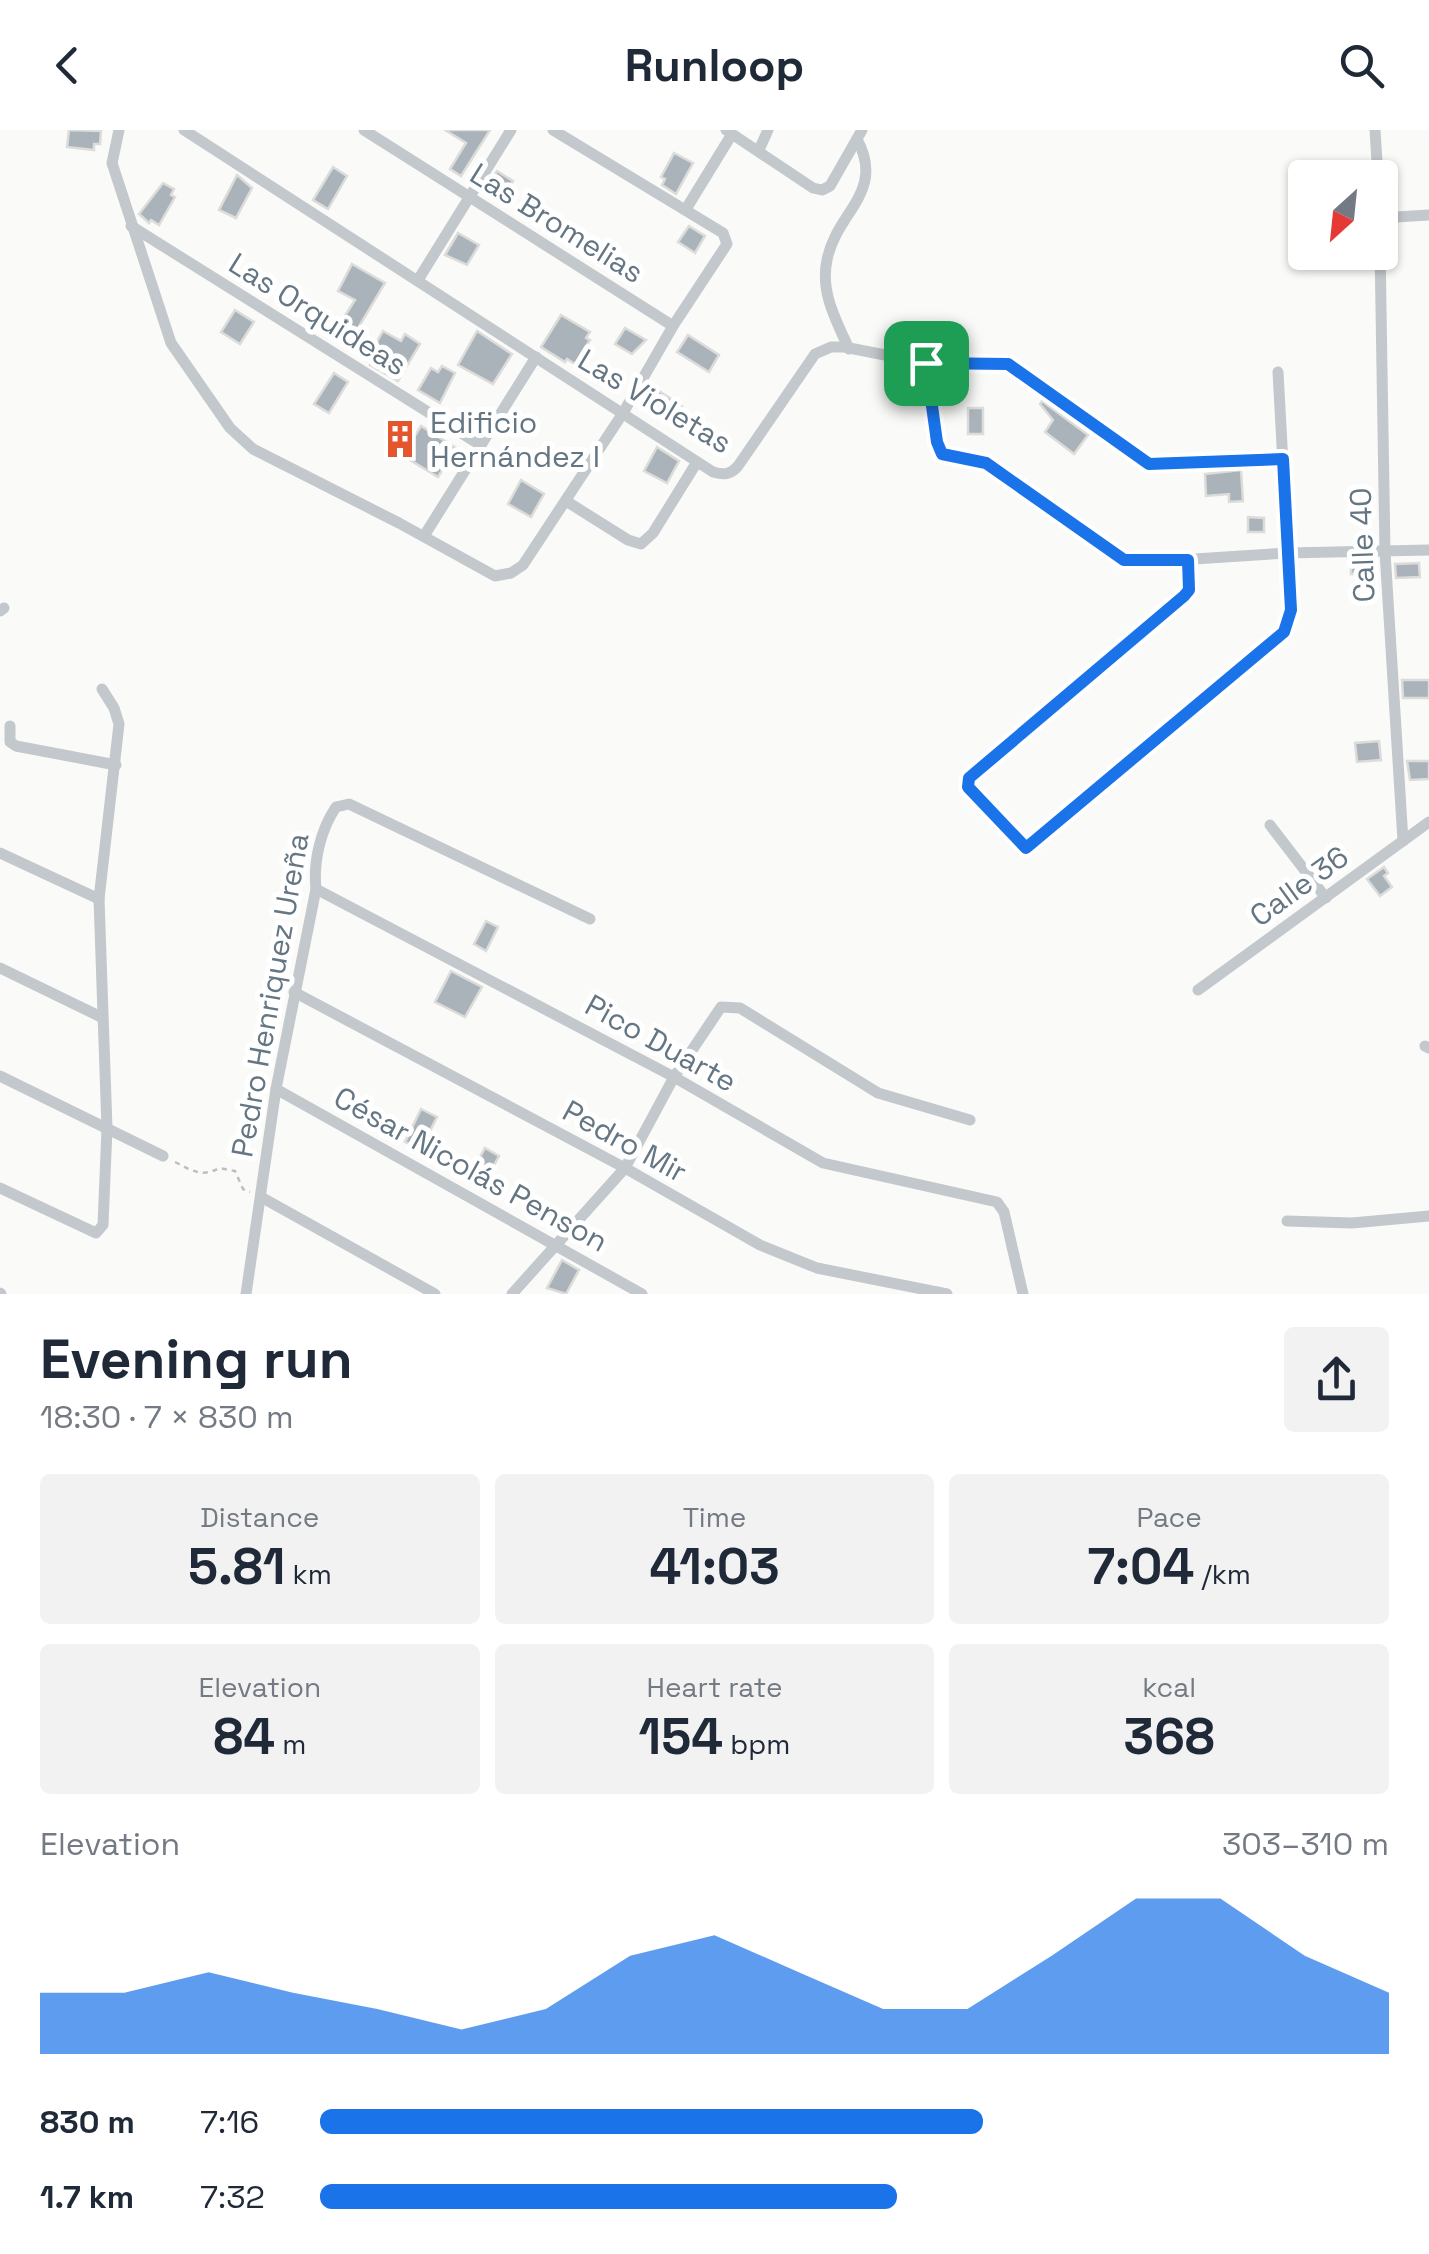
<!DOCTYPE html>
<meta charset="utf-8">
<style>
:root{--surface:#fff;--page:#f2f2f3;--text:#1f2937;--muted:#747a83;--accent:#1a73e8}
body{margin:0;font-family:"Space Grotesk",sans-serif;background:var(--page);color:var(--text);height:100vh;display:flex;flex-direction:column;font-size:38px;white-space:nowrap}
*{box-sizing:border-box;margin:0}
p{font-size:32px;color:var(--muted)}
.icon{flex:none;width:55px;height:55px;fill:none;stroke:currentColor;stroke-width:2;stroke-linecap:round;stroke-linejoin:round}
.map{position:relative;height:1164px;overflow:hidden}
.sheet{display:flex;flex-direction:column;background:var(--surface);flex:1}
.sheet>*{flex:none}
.needle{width:65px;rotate:207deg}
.controls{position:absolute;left:1288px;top:30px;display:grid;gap:20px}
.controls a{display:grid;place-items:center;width:110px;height:110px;border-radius:10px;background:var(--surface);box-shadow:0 2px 8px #0004;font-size:50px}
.pin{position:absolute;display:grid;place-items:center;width:85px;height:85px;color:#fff;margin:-42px;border-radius:20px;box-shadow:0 5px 15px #0006}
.round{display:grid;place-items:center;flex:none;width:105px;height:105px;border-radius:10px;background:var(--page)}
.headline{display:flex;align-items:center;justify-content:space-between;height:170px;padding:0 40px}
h1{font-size:55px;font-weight:700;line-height:75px}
.metrics{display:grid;grid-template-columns:repeat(3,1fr);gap:15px;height:170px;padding:10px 40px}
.metrics div{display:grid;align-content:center;border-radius:10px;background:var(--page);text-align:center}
.metrics b{font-size:50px;font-weight:700}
.metrics small{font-size:28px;font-weight:400}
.metrics p{font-size:28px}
.chart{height:280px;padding:20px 40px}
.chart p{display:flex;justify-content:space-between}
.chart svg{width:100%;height:180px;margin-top:10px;fill:var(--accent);opacity:.7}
ul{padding:0 40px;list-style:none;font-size:32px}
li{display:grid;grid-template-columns:160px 120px 1fr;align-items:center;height:75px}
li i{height:25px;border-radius:12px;background:var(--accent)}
header{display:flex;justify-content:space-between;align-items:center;height:130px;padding:0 40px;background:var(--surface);font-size:45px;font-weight:700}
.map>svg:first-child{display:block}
.building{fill:#aab3b9;stroke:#dcdcda;stroke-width:2.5}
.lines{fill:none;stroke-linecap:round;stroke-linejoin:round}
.path{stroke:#bbbfc2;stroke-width:2.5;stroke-dasharray:5 5;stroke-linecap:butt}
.minor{stroke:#c3c8cc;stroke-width:11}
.route-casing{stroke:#fff;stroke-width:20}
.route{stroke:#1a73e8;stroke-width:12}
.labels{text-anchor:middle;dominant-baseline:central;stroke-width:10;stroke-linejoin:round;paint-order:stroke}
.street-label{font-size:30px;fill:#657683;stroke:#fff}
.poi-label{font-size:30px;fill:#657683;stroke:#fff;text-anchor:start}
</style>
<header><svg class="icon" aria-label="back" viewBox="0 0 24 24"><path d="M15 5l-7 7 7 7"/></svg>Runloop<svg class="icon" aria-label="search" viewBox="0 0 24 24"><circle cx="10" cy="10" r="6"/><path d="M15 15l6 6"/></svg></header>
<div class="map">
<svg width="1429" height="1164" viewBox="0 0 1429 1164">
<rect width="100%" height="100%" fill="#fafaf8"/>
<g class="building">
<polygon points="69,0 101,1 100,14 94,14 94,20 67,17"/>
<polygon points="445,0 490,0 461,46 450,39 466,13"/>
<polygon points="674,23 693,33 676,64 662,55 665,49 661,47"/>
<polygon points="333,37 347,46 328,79 313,70"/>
<polygon points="497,41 513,51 504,66 492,58 494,54 490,52"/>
<polygon points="237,45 252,58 236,88 219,80"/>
<polygon points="163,53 174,59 171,65 175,67 159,95 151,90 149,93 139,84"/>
<polygon points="689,96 705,106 695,123 678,112"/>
<polygon points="458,103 479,115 467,135 445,125"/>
<polygon points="352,134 385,153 348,215 339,209 342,204 336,200 355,170 338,161"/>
<polygon points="235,180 254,192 240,214 221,202"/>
<polygon points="561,185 590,202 586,208 590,210 575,234 567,229 565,232 541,217"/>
<polygon points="625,198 646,210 632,224 615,214"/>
<polygon points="383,201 401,211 405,204 420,214 398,251 370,235 375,227 370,224"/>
<polygon points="477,201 512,224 493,254 458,235"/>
<polygon points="688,205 719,225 709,242 677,222"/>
<polygon points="442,236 455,243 440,273 418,260 431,238 438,242"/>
<polygon points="334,243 348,252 329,283 314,274"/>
<polygon points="944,243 960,243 961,268 945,268"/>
<polygon points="650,255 682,276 671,293 639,273"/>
<polygon points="1042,271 1088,305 1074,324 1045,302 1053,290 1040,274"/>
<rect x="968" y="278" width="15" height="26"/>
<polygon points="399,295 416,304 421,296 456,318 438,347 387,316"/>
<polygon points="657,317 679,331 667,353 644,341"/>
<polygon points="1241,340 1243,371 1229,372 1229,364 1206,366 1205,344"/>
<polygon points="521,350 544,364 531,387 508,374"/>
<polygon points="1248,387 1264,388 1264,402 1248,402"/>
<polygon points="1419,433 1420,447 1396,448 1395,434"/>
<polygon points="1376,434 1377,444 1351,444 1351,435"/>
<polygon points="1402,550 1429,550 1429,568 1403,568"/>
<polygon points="1379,611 1381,630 1357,632 1355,613"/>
<polygon points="1407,631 1429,631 1429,649 1410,650"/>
<polygon points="1384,737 1388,743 1384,746 1392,757 1380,766 1367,749"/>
<polygon points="486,791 498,797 486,821 474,814"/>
<polygon points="451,841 482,857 465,887 435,872"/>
<polygon points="421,979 437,987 421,1019 405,1012"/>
<polygon points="485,1018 499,1026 481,1059 467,1051"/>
<polygon points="562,1130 579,1140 566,1164 547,1158"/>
</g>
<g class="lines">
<path class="path" d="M 175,1032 C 191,1040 202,1048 219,1038 L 235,1041 L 243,1059 L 250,1062"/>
<g class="minor">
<polyline points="119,0 112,33 171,213 230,298 253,319 399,393 495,446 511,443 523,435 623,283 673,196 727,114 723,103 553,0"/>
<path d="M 184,0 L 713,342 C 724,345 730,345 738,336 L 815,224 L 831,217 L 844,217 L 926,233 L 937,312 L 942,324 L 987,333 L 1124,430 L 1148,432 L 1287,423 L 1429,420"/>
<polyline points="364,0 673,196"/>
<polyline points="726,0 813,58 822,60 830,56 862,0"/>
<polyline points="1375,0 1378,48"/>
<polyline points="759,20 768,0"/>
<polyline points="686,79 732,4"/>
<polyline points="1380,88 1429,85"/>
<polyline points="131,96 479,314"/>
<polyline points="1380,117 1385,422 1403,711"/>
<polyline points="418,150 511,0"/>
<path d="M 849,219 C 836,190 820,162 827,130 C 836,82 886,63 857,9"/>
<polyline points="926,233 1007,234 1149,334 1283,329"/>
<polyline points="566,371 628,410 641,414 653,403 697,332"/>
<polyline points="424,406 536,227"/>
<polyline points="1188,430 1189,460 1184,466 969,648 968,657 1021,717 1030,718 1283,502 1291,480 1278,242"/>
<polyline points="0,481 4,478"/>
<polyline points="10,596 10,612 16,616 116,635"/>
<polyline points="1270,695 1326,768"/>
<polyline points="0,723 99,769"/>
<polyline points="316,759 674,947 823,1033 997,1072 1004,1082 1023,1164"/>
<polyline points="0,838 101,887"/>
<polyline points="1198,860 1429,692"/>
<polyline points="294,862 625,1038 760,1115 817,1138 947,1164"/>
<polyline points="1425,916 1429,918"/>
<polyline points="0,946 163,1026"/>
<polyline points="276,959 642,1164"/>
<polyline points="0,1058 96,1103 103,1095 107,998 99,769 119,594 114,578 102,559"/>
<polyline points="261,1067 435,1164"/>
<polyline points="1287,1091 1352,1093 1429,1086"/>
<polyline points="0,1163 1,1164"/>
<path d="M 246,1164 L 276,959 L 316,759 C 313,731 321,699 336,677 L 349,674 L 590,789"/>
<polyline points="512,1164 625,1038 674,947 721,877 740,878 878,963 970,990"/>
</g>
</g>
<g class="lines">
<g class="route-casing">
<polygon id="route" points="926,233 1008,234 1149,334 1283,329 1291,480 1284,502 1026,718 968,657 969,648 1184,466 1189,460 1188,430 1124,430 986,333 942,324 937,312"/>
</g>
<use href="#route" class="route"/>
</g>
<defs>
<g id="building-bare" transform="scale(3)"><path d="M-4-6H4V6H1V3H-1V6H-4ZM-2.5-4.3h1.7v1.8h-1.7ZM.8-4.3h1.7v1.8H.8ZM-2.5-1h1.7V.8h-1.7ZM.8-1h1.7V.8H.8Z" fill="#e4572e" stroke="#fff" stroke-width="2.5" paint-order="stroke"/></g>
</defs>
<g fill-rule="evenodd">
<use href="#building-bare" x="400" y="309"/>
</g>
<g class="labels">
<g class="street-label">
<text transform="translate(557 93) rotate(32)">Las Bromelias</text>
<text transform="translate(318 184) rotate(32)">Las Orquideas</text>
<text transform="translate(655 271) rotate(31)">Las Violetas</text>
<text transform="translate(1362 415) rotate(-92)">Calle 40</text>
<text transform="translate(1299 756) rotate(-36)">Calle 36</text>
<text transform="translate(270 865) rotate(-80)">Pedro Henriquez Ureña</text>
<text transform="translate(661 913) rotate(29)">Pico Duarte</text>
<text transform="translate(625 1011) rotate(29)">Pedro Mir</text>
<text transform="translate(471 1039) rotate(29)">César Nicolás Penson</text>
</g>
<g class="poi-label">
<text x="430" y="292">Edificio<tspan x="430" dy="34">Hernández I</tspan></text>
</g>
</g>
</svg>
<div class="controls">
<a><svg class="needle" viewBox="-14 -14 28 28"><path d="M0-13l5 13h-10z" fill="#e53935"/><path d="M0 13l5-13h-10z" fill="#747a83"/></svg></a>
</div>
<div class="pin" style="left:926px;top:233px;background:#1e9e55"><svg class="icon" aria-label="arrive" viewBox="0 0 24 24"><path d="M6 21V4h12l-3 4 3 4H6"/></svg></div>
</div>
<section class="sheet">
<div class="headline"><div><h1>Evening run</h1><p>18:30 · 7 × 830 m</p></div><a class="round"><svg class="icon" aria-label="share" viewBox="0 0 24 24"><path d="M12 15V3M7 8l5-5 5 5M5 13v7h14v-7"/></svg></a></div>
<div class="metrics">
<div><p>Distance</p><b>5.81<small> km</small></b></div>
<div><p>Time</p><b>41:03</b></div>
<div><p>Pace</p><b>7:04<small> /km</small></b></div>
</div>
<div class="metrics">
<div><p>Elevation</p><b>84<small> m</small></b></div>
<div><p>Heart rate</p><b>154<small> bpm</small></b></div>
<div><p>kcal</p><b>368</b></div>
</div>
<div class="chart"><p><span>Elevation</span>303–310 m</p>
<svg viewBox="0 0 160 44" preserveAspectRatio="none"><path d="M0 44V29L10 29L20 24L30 29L40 33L50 38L60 33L70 20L80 15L90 24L100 33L110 33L120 20L130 6L140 6L150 20L160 29V44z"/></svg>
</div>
<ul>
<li><b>830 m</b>7:16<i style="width:62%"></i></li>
<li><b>1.7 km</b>7:32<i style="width:54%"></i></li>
</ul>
</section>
